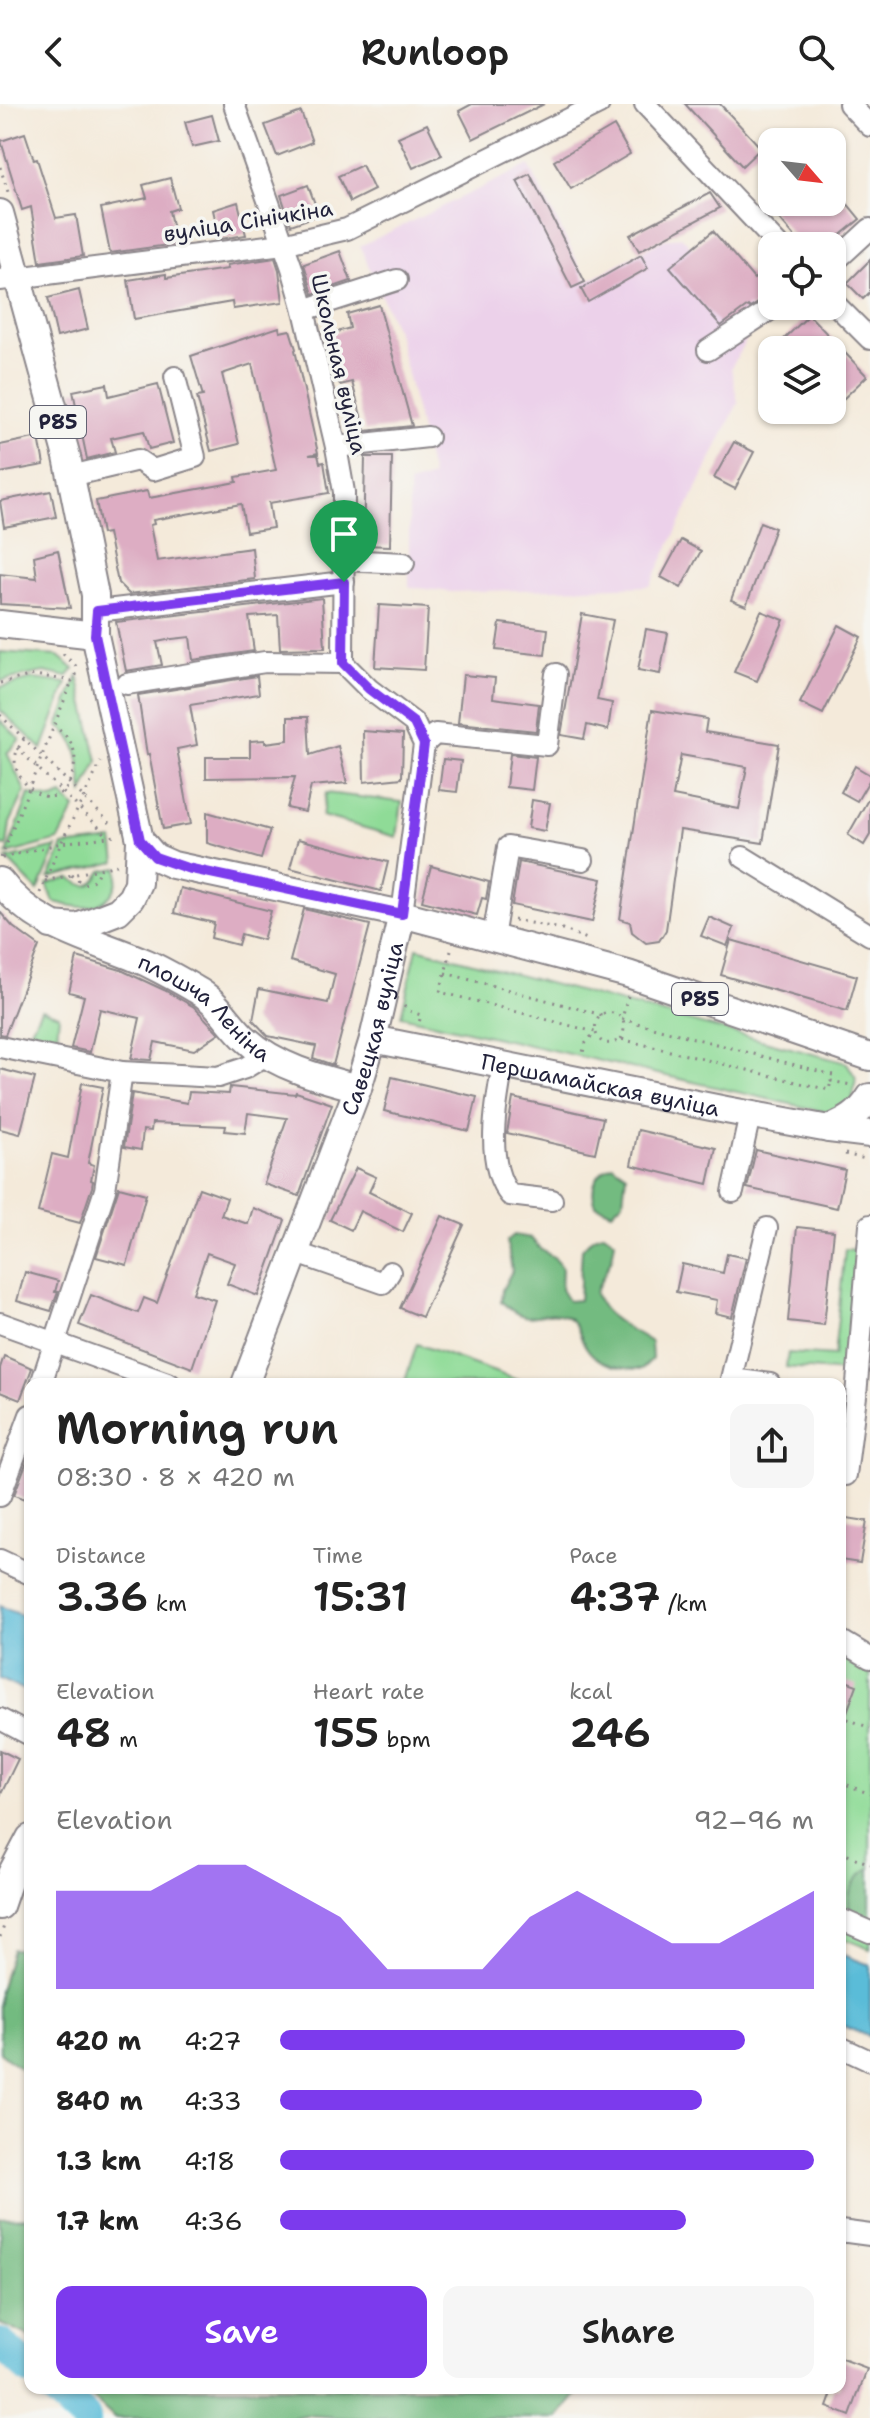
<!DOCTYPE html>
<meta charset="utf-8">
<style>
:root{--surface:#fff;--page:#f6f6f6;--text:#222;--muted:#767676;--accent:#7c3aed}
body{margin:0;font-family:"Shantell Sans",sans-serif;background:var(--page);color:var(--text);height:100vh;display:flex;flex-direction:column;font-size:30px;white-space:nowrap}
*{box-sizing:border-box;margin:0}
p{font-size:26px;color:var(--muted)}
.icon{flex:none;width:44px;height:44px;fill:none;stroke:currentColor;stroke-width:2;stroke-linecap:round;stroke-linejoin:round}
.map{position:relative;flex:1;overflow:hidden}
.side{position:absolute;left:24px;top:1274px;width:822px;height:1016px;display:flex;flex-direction:column;background:var(--surface);border-radius:16px;box-shadow:0 2px 6px #0004}
.side>*{flex:none}
.needle{width:52px;rotate:118deg}
.fabs{position:absolute;left:758px;top:24px;display:grid;gap:16px}
.fabs a{display:grid;place-items:center;width:88px;height:88px;border-radius:16px;background:var(--surface);box-shadow:0 2px 6px #0004;font-size:40px}
.pin{position:absolute;display:grid;place-items:center;width:68px;height:68px;color:#fff;margin:-82px -34px;border-radius:50% 50% 50% 0;rotate:-45deg;box-shadow:0 0 8px #0007}
.pin .icon{rotate:45deg}
.round{display:grid;place-items:center;flex:none;width:84px;height:84px;border-radius:16px;background:var(--page)}
.headline{display:flex;align-items:center;justify-content:space-between;height:136px;padding:0 32px}
h1{font-size:44px;font-weight:600;line-height:60px}
.figures{display:grid;grid-template-columns:repeat(3,1fr);gap:12px;height:136px;padding:8px 32px}
.figures div{display:grid;align-content:center}
.figures b{font-size:40px;font-weight:600}
.figures small{font-size:22px;font-weight:400}
.figures p{font-size:22px}
.chart{height:224px;padding:16px 32px}
.chart p{display:flex;justify-content:space-between}
.chart svg{width:100%;height:144px;margin-top:8px;fill:var(--accent);opacity:.7}
.action{display:flex;gap:16px;margin-top:auto;padding:16px 32px}
.action a{flex:1;height:92px;border-radius:16px;background:var(--accent);color:#fff;font-size:32px;font-weight:600;line-height:92px;text-align:center}
.action a+a{background:var(--page);color:var(--text)}
ul{padding:0 32px;list-style:none;font-size:26px}
li{display:grid;grid-template-columns:128px 96px 1fr;align-items:center;height:60px}
li i{height:20px;border-radius:10px;background:var(--accent)}
header{display:flex;justify-content:space-between;align-items:center;height:104px;padding:0 32px;background:var(--surface);font-size:36px;font-weight:600}
.map>svg:first-child{display:block}
.built{fill:#ecd1ea}
.green{fill:#8fdb97;stroke:#587e69;stroke-width:2}
.forest{fill:#73bb80;stroke:#4a6e5e;stroke-width:2}
.water{fill:#5abcd8;stroke:#3e6f8a;stroke-width:2}
.lines{fill:none;stroke-linecap:round;stroke-linejoin:round}
.river{stroke:#5abcd8;stroke-width:32}
.building{fill:#ddadc3;fill-rule:evenodd}
.minor-casing{stroke:#8b868a;stroke-width:24}
.major-casing{stroke:#8b868a;stroke-width:30}
.path{stroke:#8b868a;stroke-width:3;stroke-dasharray:2 6;stroke-linecap:butt}
.minor{stroke:#fff;stroke-width:20}
.major{stroke:#fff;stroke-width:26}
.route-casing{stroke:#fff;stroke-width:16}
.route{stroke:#7c3aed;stroke-width:10}
.labels{text-anchor:middle;dominant-baseline:central;stroke-width:7;stroke-linejoin:round;paint-order:stroke}
.shield{fill:#f6f6f2;stroke:#626272;stroke-width:2}
.shield-label{font-size:20px;font-weight:bold;fill:#22223b}
.street-label{font-size:22px;fill:#22223b;stroke:#f6f6f2}
</style>
<header><svg class="icon" aria-label="back" viewBox="0 0 24 24"><path d="M15 5l-7 7 7 7"/></svg>Runloop<svg class="icon" aria-label="search" viewBox="0 0 24 24"><circle cx="10" cy="10" r="6"/><path d="M15 15l6 6"/></svg></header>
<div class="map">
<svg width="870" height="2314" viewBox="0 0 870 2314">
<rect width="100%" height="100%" fill="#f6f6f2"/>
<filter id="ink" filterUnits="userSpaceOnUse"><feTurbulence type="fractalNoise" baseFrequency=".0125" numOctaves="2"/><feDisplacementMap in="SourceGraphic" scale="16" xChannelSelector="R" yChannelSelector="G"/><feConvolveMatrix kernelMatrix="1 2 1 2 8 2 1 2 1" color-interpolation-filters="sRGB"/></filter>
<filter id="wash" filterUnits="userSpaceOnUse"><feTurbulence type="fractalNoise" baseFrequency=".006" numOctaves="4" result="noise"/><feDisplacementMap in="SourceGraphic" scale="32" xChannelSelector="R" yChannelSelector="G"/><feGaussianBlur stdDeviation="1.8" result="paint"/><feColorMatrix in="noise" values="0 0 0 0 0 0 0 0 0 0 0 0 0 0 0 0 0 1.4 0 .05"/><feComposite in="paint" operator="in"/></filter>
<g filter="url(#wash)">
<rect width="100%" height="100%" fill="#f4eada"/>
<polygon class="built" points="529,61 587,177 663,136 681,132 752,207 738,219 748,232 731,264 738,299 650,482 451,488 409,483 409,380 432,373 397,228 360,142"/>
<g class="green">
<polygon points="0,548 58,552 74,565 67,573 44,568 0,577"/>
<path d="M 78,572 L 98,657 L 83,689 C 80,666 81,634 58,622 Z"/>
<polygon points="33,575 67,579 42,645 0,606 0,583"/>
<polygon points="0,616 20,635 7,649 25,687 10,719 7,742 0,741"/>
<polygon points="326,689 402,698 397,733 322,712"/>
<polygon points="29,690 53,695 62,691 75,704 59,736 7,750"/>
<polygon points="113,736 116,758 49,774 63,742"/>
<polygon points="57,743 38,787 7,755"/>
<path d="M 118,764 C 120,785 107,802 86,803 C 76,804 63,800 54,798 L 47,780 L 70,774 C 87,785 92,785 102,767 Z"/>
<polygon points="417,844 847,959 856,974 852,998 839,1011 401,912"/>
<polygon points="41,905 59,911 56,943 26,936"/>
<polygon points="845,1145 856,1146 844,1268 786,1263 788,1249 834,1252"/>
<polygon points="417,1240 528,1280 404,1280"/>
<polygon points="840,1552 870,1569 870,1845 840,1833"/>
</g>
<g class="forest">
<path d="M 613,1061 L 626,1070 L 623,1097 L 612,1108 L 596,1101 C 589,1084 596,1068 613,1061 Z"/>
<path d="M 604,1129 L 615,1137 L 612,1154 L 595,1189 C 606,1217 627,1222 651,1238 L 652,1255 L 642,1265 C 622,1265 597,1261 586,1243 C 579,1232 578,1218 565,1212 C 541,1202 531,1228 501,1197 L 502,1186 L 512,1167 L 507,1137 L 514,1131 L 531,1134 L 540,1145 L 555,1154 L 562,1165 L 561,1185 L 568,1197 L 579,1196 L 582,1145 L 592,1134 Z"/>
<path d="M 870,1764 L 870,1823 L 854,1816 C 843,1795 850,1777 870,1764 Z"/>
<polygon points="12,1845 30,1846 30,1972 0,1948 0,1887"/>
<polygon points="30,2113 30,2234 26,2230 0,2220 0,2114"/>
<polygon points="82,2284 580,2284 578,2290 558,2314 348,2314 305,2311 291,2314 114,2314"/>
</g>
<g class="water">
<polygon points="0,1502 30,1515 30,1589 0,1575"/>
<polygon points="840,1850 870,1861 870,1933 840,1920"/>
</g>
<g class="lines">
<g class="river">
<polyline points="0,2240 30,2266"/>
<polyline points="51,2284 85,2314"/>
</g>
</g>
<g id="blocks">
<g class="building">
<polygon points="472,0 544,0 473,35 459,7"/>
<polygon points="685,0 720,0 761,44 742,62"/>
<polygon points="301,8 312,38 277,52 265,21"/>
<polygon points="212,11 219,37 192,43 185,18"/>
<polygon points="427,20 442,51 413,64 398,33"/>
<polygon points="614,22 630,50 571,85 554,57"/>
<polygon points="25,29 34,56 37,55 56,114 76,111 83,152 40,158 31,103 22,106 1,37"/>
<polygon points="362,61 374,86 350,98 338,72"/>
<polygon points="530,70 585,178 572,184 517,77"/>
<polygon points="170,74 178,104 169,107 176,140 110,149 101,104 147,94 143,81"/>
<polygon points="308,81 319,111 291,121 281,91"/>
<polygon points="710,89 720,104 639,147 630,131"/>
<polygon points="238,98 246,131 220,135 213,106"/>
<polygon points="765,98 825,98 834,108 846,98 860,115 827,142 802,142"/>
<polygon points="713,127 754,175 772,160 772,190 750,204 748,202 721,222 670,163"/>
<polygon points="340,147 351,177 313,190 304,160"/>
<polygon points="641,151 648,164 588,198 581,185"/>
<polygon points="275,154 279,166 283,198 233,205 232,198 134,215 128,176 166,170 166,174 228,165 227,161"/>
<polygon points="870,156 870,188 863,195 847,179"/>
<polygon points="79,186 88,225 57,233 48,194"/>
<polygon points="379,201 412,322 365,327 352,278 340,281 327,231 350,224 347,210"/>
<polygon points="809,211 867,272 842,296 832,286 832,246 795,246 784,235"/>
<polygon points="279,223 280,228 290,226 296,245 295,246 318,349 309,351 318,351 320,359 324,358 329,389 269,399 273,424 246,428 241,400 153,416 154,420 150,421 157,457 252,444 255,475 129,490 118,479 108,429 102,430 96,397 147,387 149,394 237,378 236,373 276,366 252,260 222,270 239,340 211,347 197,293 203,292 191,252"/>
<polygon points="107,280 109,292 158,280 173,339 149,345 144,327 111,334 115,348 87,355 73,287"/>
<polygon points="39,333 44,361 0,369 0,341"/>
<polygon points="734,338 754,348 735,385 714,374"/>
<polygon points="365,353 392,353 390,442 363,441"/>
<polygon points="51,387 56,413 4,423 0,397"/>
<polygon points="760,418 775,424 746,502 731,496"/>
<polygon points="681,436 701,447 681,484 661,473"/>
<polygon points="58,446 70,504 0,500 0,470 37,474 34,452"/>
<polygon points="322,494 325,544 280,545 278,511 249,513 254,547 193,556 190,533 172,535 157,538 162,561 126,567 116,518"/>
<polygon points="379,501 428,504 424,566 375,563"/>
<polygon points="761,507 784,516 757,577 734,568"/>
<polygon points="582,510 613,516 597,596 612,599 608,626 587,621 584,635 561,631"/>
<polygon points="500,519 548,525 545,551 496,546"/>
<polygon points="839,521 861,533 823,610 800,599"/>
<polygon points="646,525 668,529 660,570 638,566"/>
<polygon points="463,571 495,574 493,594 539,600 536,627 458,619"/>
<polygon points="257,572 259,590 190,601 197,641 177,645 191,720 163,725 149,650 147,651 138,591"/>
<path d="M 652,606 L 707,615 L 705,628 L 779,640 L 763,739 L 680,726 L 666,826 L 659,837 L 646,839 L 632,828 L 630,818 L 620,815 ZM 681,651 L 747,663 L 739,705 L 673,692 Z"/>
<polygon points="288,613 308,613 310,651 338,642 347,679 311,682 305,708 287,704 295,673 206,674 206,653 250,653 250,637 265,636 265,639 288,636"/>
<polygon points="363,627 403,630 402,674 364,678"/>
<polygon points="510,650 536,653 532,686 506,683"/>
<polygon points="443,655 461,657 457,688 439,686"/>
<polygon points="855,662 870,671 870,675 857,697 841,688"/>
<polygon points="870,692 870,731 864,741 848,731"/>
<polygon points="532,696 550,699 545,727 528,724"/>
<polygon points="207,708 270,726 261,755 207,739"/>
<polygon points="298,735 388,758 381,787 290,764"/>
<polygon points="519,758 602,775 592,818 512,801"/>
<polygon points="431,762 489,778 486,795 482,794 477,811 422,797"/>
<polygon points="180,784 271,807 263,836 241,830 238,841 211,834 214,819 174,809"/>
<polygon points="304,805 370,821 333,961 313,954 316,942 268,932 253,916 259,885 328,899 335,870 290,857"/>
<polygon points="0,808 13,823 39,842 5,931 0,930"/>
<polygon points="709,813 734,824 727,842 701,832"/>
<polygon points="731,836 857,872 847,907 721,871"/>
<polygon points="77,853 121,866 164,886 194,903 219,929 194,946 155,938 151,956 131,955 140,914 100,905 90,948 71,944 84,892 69,888"/>
<polygon points="0,965 35,974 20,1030 0,1025"/>
<polygon points="392,973 477,993 469,1027 384,1007"/>
<polygon points="82,979 103,983 88,1059 94,1061 91,1076 93,1077 92,1083 80,1119 38,1108 52,1050 68,1054"/>
<polygon points="230,983 295,990 296,988 332,1000 299,1092 264,1080 287,1014 248,1009 245,1029 225,1027 226,1022 152,1019 151,1027 143,1026 141,1046 124,1043 132,989 187,999 189,988 229,990"/>
<polygon points="513,994 603,1014 595,1049 507,1029"/>
<polygon points="638,1026 716,1044 708,1080 631,1061"/>
<polygon points="756,1046 845,1066 837,1104 747,1084"/>
<polygon points="356,1064 376,1073 369,1088 412,1109 403,1128 360,1107 351,1126 330,1116"/>
<polygon points="119,1083 146,1090 127,1161 96,1153"/>
<polygon points="199,1084 227,1094 221,1111 248,1120 253,1104 285,1116 258,1192 227,1180 235,1159 207,1149 193,1189 215,1196 192,1264 79,1221 91,1191 138,1209 144,1194 157,1199"/>
<polygon points="442,1112 464,1121 422,1213 400,1204"/>
<polygon points="797,1123 834,1127 824,1221 788,1217"/>
<polygon points="727,1150 746,1154 732,1213 715,1209 717,1196 676,1188 682,1160 723,1169"/>
<polygon points="25,1168 58,1177 55,1188 58,1188 51,1207 17,1197"/>
<polygon points="4,1252 32,1264 20,1296 0,1288 0,1264"/>
<polygon points="29,1352 30,1353 30,1397 14,1391"/>
<polygon points="840,1413 867,1417 860,1459 840,1456"/>
<polygon points="840,1575 857,1581 841,1624 840,1624"/>
<polygon points="0,1646 18,1655 0,1692"/>
<polygon points="840,2255 867,2265 850,2312 827,2303 834,2284 840,2284"/>
</g>
</g>
</g>
<g filter="url(#ink)">
<use href="#blocks" fill-opacity="0" stroke="#8b868a" stroke-width="2"/>
<g class="lines">
<g class="minor-casing">
<g id="minor">
<polyline points="234,0 292,164 304,206 336,343 344,388 343,559 369,585 414,619 424,640 402,810"/>
<polyline points="645,0 779,142"/>
<polyline points="849,0 870,22"/>
<polyline points="832,160 870,125"/>
<polyline points="0,176 283,140 347,125 599,0"/>
<polyline points="832,197 870,235"/>
<polyline points="304,206 397,176"/>
<polyline points="708,246 776,202"/>
<polyline points="336,343 428,333"/>
<polyline points="71,372 138,356 153,366 195,353 175,273"/>
<polyline points="343,456 404,459"/>
<polyline points="97,507 344,478"/>
<polyline points="127,580 265,558 343,559"/>
<polyline points="424,640 435,630 547,641 556,570"/>
<polyline points="743,753 870,831"/>
<polyline points="493,834 508,743 583,756"/>
<polyline points="0,943 122,968 218,973 245,964 266,951"/>
<path d="M 503,961 C 496,998 484,1060 510,1091 L 552,1096"/>
<polyline points="733,1088 750,1011"/>
<polyline points="767,1124 731,1275 770,1280"/>
<polyline points="294,1148 383,1179 390,1168"/>
<polyline points="0,1219 170,1280"/>
<polyline points="41,1280 105,1086 122,968"/>
<polyline points="846,1371 856,1292 870,1121"/>
<polyline points="0,1392 30,1311"/>
<polyline points="0,1456 30,1470"/>
<polyline points="840,1536 870,1554"/>
<polyline points="0,1615 30,1631"/>
<polyline points="840,1815 870,1828"/>
<polyline points="840,1943 870,1957"/>
<polyline points="840,2127 870,2131"/>
</g>
</g>
<g class="major-casing">
<g id="major">
<polyline points="0,109 67,353 95,491 95,531 140,736 138,779 131,794 118,807 77,823 51,821"/>
<polyline points="0,520 95,531"/>
<polyline points="140,736 155,753 173,761 402,810 628,870 870,953"/>
<path id="s1" d="M 0,777 C 35,825 95,836 147,859 C 163,867 180,876 195,885 C 218,897 228,919 247,936 C 276,963 320,974 358,984"/>
<path id="s2" d="M 373,935 L 726,1006 L 829,1025 L 870,1030"/>
<path d="M 829,1025 C 847,1017 859,1011 870,993"/>
<path id="s3" d="M 245,1280 L 358,984 L 373,935 L 402,810"/>
<polyline points="0,1802 11,1770 30,1734"/>
</g>
</g>
<g class="path">
<polyline points="0,63 8,88"/>
<polyline points="63,550 78,564"/>
<polyline points="0,579 34,571 72,577 80,565"/>
<polyline points="0,611 114,723"/>
<path d="M 24,635 C 16,646 12,656 18,669 C 26,684 46,702 64,687 C 68,684 70,676 72,671 C 79,649 73,635 55,623"/>
<polyline points="17,644 109,733"/>
<polyline points="1,754 72,577"/>
<polyline points="2,754 61,739 116,732"/>
<path d="M 71,771 L 83,780 C 94,778 96,774 100,764"/>
<polyline points="45,777 117,761"/>
<polyline points="40,789 61,739 101,658"/>
<polyline points="514,816 562,825 587,835"/>
<polyline points="451,847 440,888 595,928 585,940 582,953"/>
<polyline points="445,869 602,911"/>
<polyline points="628,892 622,915 833,971 831,977 851,981"/>
<polyline points="404,902 409,907 421,911 419,919"/>
<path d="M 621,935 C 626,925 626,912 613,909 C 587,903 590,954 621,935 L 829,986 L 831,977"/>
<polyline points="845,1050 865,1055"/>
<polyline points="840,1612 870,1624"/>
<polyline points="840,1624 844,1614"/>
<polyline points="840,1678 870,1690"/>
<polyline points="840,1748 870,1760"/>
<polyline points="0,1833 4,1822"/>
</g>
<use href="#minor" class="minor"/>
<use href="#major" class="major"/>
</g>
</g>
<g class="lines" filter="url(#ink)">
<g class="route-casing">
<polygon id="route" points="344,478 343,559 369,585 414,619 424,640 402,810 187,764 155,753 140,736 95,531 97,507"/>
</g>
<use href="#route" class="route"/>
</g>
<g class="labels">
<g class="shield">
<rect x="30" y="302" width="56" height="32" rx="6"/>
<rect x="672" y="879" width="56" height="32" rx="6"/>
</g>
<g class="shield-label">
<text x="58" y="318">Р85</text>
<text x="700" y="895">Р85</text>
</g>
<g class="street-label">
<text transform="translate(248 117) rotate(-9)">вуліца Сінічкіна</text>
<text transform="translate(339 260) rotate(77)">Школьная вуліца</text>
<text stroke="none"><textPath href="#s1" startOffset="244">плошча Леніна</textPath></text>
<text stroke="none"><textPath href="#s3" startOffset="378">Савецкая вуліца</textPath></text>
<text stroke="none"><textPath href="#s2" startOffset="232">Першамайская вуліца</textPath></text>
</g>
</g>
</svg>
<div class="fabs">
<a><svg class="needle" viewBox="-14 -14 28 28"><path d="M0-13l5 13h-10z" fill="#e53935"/><path d="M0 13l5-13h-10z" fill="#767676"/></svg></a>
<a><svg class="icon" aria-label="locate" viewBox="0 0 24 24"><circle cx="12" cy="12" r="6"/><path d="M12 2v4M12 18v4M2 12h4M18 12h4"/></svg></a>
<a><svg class="icon" aria-label="layers" viewBox="0 0 24 24"><path d="M12 4l9 5-9 5-9-5zM3 14l9 5 9-5"/></svg></a>
</div>
<div class="pin" style="left:344px;top:478px;background:#1e9e55"><svg class="icon" aria-label="arrive" viewBox="0 0 24 24"><path d="M6 21V4h12l-3 4 3 4H6"/></svg></div>
<section class="side">
<div class="headline"><div><h1>Morning run</h1><p>08:30 · 8 × 420 m</p></div><a class="round"><svg class="icon" aria-label="share" viewBox="0 0 24 24"><path d="M12 15V3M7 8l5-5 5 5M5 13v7h14v-7"/></svg></a></div>
<div class="figures">
<div><p>Distance</p><b>3.36<small> km</small></b></div>
<div><p>Time</p><b>15:31</b></div>
<div><p>Pace</p><b>4:37<small> /km</small></b></div>
</div>
<div class="figures">
<div><p>Elevation</p><b>48<small> m</small></b></div>
<div><p>Heart rate</p><b>155<small> bpm</small></b></div>
<div><p>kcal</p><b>246</b></div>
</div>
<div class="chart"><p><span>Elevation</span>92–96 m</p>
<svg viewBox="0 0 160 44" preserveAspectRatio="none"><path d="M0 44V14L10 14L20 14L30 6L40 6L50 14L60 22L70 38L80 38L90 38L100 22L110 14L120 22L130 30L140 30L150 22L160 14V44z"/></svg>
</div>
<ul>
<li><b>420 m</b>4:27<i style="width:87%"></i></li>
<li><b>840 m</b>4:33<i style="width:79%"></i></li>
<li><b>1.3 km</b>4:18<i style="width:100%"></i></li>
<li><b>1.7 km</b>4:36<i style="width:76%"></i></li>
</ul>
<div class="action"><a>Save</a><a>Share</a></div>
</section>
</div>
